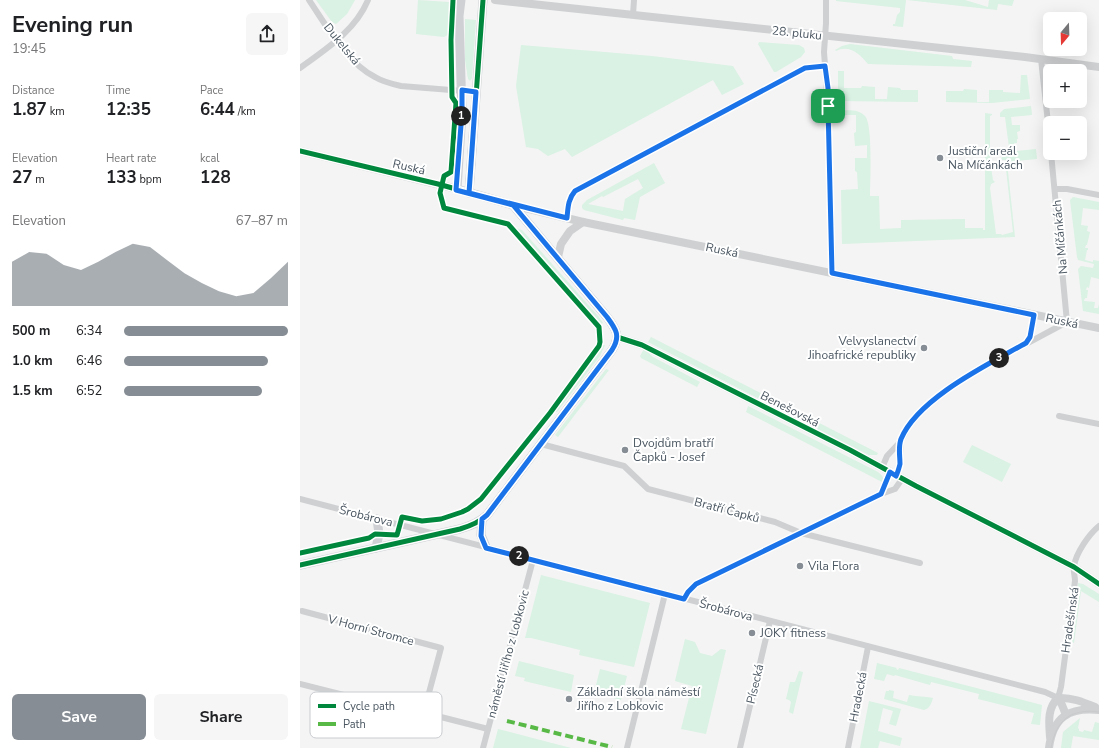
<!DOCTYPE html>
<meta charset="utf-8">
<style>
:root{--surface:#fff;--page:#f6f6f6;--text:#202124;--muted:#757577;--accent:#868d94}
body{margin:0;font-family:"Nunito Sans",sans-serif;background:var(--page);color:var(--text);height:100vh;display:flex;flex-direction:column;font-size:15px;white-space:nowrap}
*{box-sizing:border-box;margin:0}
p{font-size:13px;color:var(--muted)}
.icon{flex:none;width:22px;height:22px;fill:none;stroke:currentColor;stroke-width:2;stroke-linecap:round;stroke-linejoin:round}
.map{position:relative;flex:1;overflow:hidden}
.details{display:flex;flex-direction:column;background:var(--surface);width:300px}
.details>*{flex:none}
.needle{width:26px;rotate:199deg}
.controls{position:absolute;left:743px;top:12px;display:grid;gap:8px}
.controls a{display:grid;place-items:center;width:44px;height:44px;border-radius:6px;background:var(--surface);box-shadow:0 4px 16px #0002;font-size:20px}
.pin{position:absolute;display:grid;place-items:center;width:34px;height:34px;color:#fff;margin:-17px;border-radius:8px;box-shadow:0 2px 6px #0006}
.km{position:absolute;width:20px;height:20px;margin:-10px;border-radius:50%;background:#222;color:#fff;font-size:11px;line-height:20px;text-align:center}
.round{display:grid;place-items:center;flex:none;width:42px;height:42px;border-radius:6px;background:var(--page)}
.head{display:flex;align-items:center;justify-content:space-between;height:68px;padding:0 12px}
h1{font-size:22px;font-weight:700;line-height:30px}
.figures{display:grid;grid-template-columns:repeat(3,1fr);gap:6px;height:68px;padding:4px 12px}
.figures div{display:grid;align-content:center}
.figures b{font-size:17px;font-weight:700}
.figures small{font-size:11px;font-weight:400}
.figures p{font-size:11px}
.chart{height:112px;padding:8px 12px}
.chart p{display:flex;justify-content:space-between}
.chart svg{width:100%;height:72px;margin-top:4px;fill:var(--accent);opacity:.7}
.action{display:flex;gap:8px;margin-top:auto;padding:8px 12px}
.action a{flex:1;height:46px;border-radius:6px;background:var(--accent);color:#fff;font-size:16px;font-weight:700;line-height:46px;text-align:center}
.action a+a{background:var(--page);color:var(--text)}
ul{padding:0 12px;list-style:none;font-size:13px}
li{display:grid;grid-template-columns:64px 48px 1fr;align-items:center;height:30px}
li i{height:10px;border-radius:5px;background:var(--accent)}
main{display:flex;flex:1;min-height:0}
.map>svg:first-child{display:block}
.green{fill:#d9f2e3;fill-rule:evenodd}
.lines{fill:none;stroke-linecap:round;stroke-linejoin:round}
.minor{stroke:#ced0d2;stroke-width:6}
.tertiary{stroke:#ced0d2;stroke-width:8}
.secondary{stroke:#ced0d4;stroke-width:9}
.tram{stroke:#c9cacc;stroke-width:1}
.quiet{stroke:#58b947;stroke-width:4;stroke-dasharray:8 4;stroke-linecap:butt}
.cycleway-casing{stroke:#fff;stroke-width:8}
.cycleway{stroke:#00873e;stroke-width:5}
.route-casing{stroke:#fff;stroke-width:8}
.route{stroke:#1a73e8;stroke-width:5}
.poi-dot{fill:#868d94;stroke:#fff;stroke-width:1.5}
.labels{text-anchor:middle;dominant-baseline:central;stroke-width:4;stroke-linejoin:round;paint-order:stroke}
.street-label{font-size:12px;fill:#4a5661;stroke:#fff}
.poi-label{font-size:12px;fill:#4a5661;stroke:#fff;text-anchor:start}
.key{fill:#fff;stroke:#c9ccd0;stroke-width:1}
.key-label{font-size:11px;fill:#4a5661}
</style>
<main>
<section class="details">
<div class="head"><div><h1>Evening run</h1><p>19:45</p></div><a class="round"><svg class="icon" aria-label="share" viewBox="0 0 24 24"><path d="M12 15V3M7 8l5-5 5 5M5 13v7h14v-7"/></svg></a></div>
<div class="figures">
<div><p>Distance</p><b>1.87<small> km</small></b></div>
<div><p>Time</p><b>12:35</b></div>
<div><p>Pace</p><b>6:44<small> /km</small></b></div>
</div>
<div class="figures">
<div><p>Elevation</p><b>27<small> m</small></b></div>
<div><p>Heart rate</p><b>133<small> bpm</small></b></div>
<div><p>kcal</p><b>128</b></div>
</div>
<div class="chart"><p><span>Elevation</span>67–87 m</p>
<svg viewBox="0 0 160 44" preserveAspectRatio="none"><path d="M0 44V17L10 11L20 12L30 19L40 22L50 17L60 11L70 6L80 8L90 16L100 24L110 30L120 35L130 38L140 36L150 27L160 17V44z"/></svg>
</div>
<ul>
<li><b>500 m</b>6:34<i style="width:100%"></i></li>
<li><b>1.0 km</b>6:46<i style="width:88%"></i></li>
<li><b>1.5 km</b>6:52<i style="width:84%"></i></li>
</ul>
<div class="action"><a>Save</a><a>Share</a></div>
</section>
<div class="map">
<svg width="799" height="748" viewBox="0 0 799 748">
<rect width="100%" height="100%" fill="#f4f4f4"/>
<g class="green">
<polygon points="16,0 55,0 47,14 36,24 32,22"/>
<polygon points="118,0 149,2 149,34 144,37 116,34"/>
<polygon points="536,0 606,0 603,27 593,26 593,24 595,24 597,15 600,12 600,8 536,1"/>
<polygon points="607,0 665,0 688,7 689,0 714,0 712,6 698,4 697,10"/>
<polygon points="165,19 176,20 172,78 170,81 168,79 165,60"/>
<polygon points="459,42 499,45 504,48 505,52 501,57 476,72 474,72 458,44"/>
<path d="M 550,44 L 652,56 L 653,59 L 672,61 L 671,67 L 568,64 C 560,54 549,44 536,51 L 535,50 L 542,46 Z"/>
<polygon points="221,45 352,56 433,66 444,84 422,95 413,80 272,157 265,149 248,156 238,149 226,147 216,86"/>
<polygon points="538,71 544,71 544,88 561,88 562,86 575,87 575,99 587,99 588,87 600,88 601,90 618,90 618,102 538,101"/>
<polygon points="721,75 727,75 730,99 692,103 646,102 646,91 663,91 664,89 677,90 677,102 689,102 689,90 703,90 703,92 720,93"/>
<path d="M 731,106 L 732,115 L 711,117 L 712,125 L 720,125 L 720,131 L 717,132 L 718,139 L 717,139 L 717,143 L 714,143 L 715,151 L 736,149 L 737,159 L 707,162 L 715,237 L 542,244 L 541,190 L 558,189 L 557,172 L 555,171 L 555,158 L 567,158 L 567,145 L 555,146 L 554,133 L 556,132 L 556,115 L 539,115 L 539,111 C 547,110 559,109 565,116 C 573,125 570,181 570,196 L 579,196 L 580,229 L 601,228 L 601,220 L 665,219 L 665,228 L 683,228 L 683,230 L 685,230 L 685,113 L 692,114 L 692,115 L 690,116 L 690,161 L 693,180 L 695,182 L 691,184 L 690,188 L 696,234 L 701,234 L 702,235 L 713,232 L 705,160 L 700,160 L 702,157 L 710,155 L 705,117 L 700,117 L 700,113 L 704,109 Z"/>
<path d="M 354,163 L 365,183 L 340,197 L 335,220 L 324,218 L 323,220 L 284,210 L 282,208 L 282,205 L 287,200 ZM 338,179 L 343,188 L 325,199 L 323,211 L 288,204 L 302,196 L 303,197 Z"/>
<polygon points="773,197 799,202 799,210 783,208 781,225 788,226 787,231 790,232 787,245 786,245 785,248 788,248 788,250 787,250 785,260 793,262 793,260 799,261 799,279 791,277 789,288 787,287 786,290 788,290 787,298 785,298 784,301 795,302 794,308 798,308 799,304 799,314 783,311 778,269 781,266 793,268 794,264 778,260 777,257 770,200"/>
<polygon points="212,227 222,230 299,317 303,323 299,325 294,320"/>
<polygon points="351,337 578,453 577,455 569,455 348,342"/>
<polygon points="302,345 305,345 300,356 257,412 252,411"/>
<polygon points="344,349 353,357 400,382 397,387 341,358 340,356"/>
<polygon points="306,369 309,370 258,437 255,435"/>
<path d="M 448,406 L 578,472 C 582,475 584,478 584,483 L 446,412 Z"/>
<polygon points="672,445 711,464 702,482 663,462"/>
<polygon points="241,575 350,603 334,667 279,655 280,650 231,638 225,638"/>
<polygon points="778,583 783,584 799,594 799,602 781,591 774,643 770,641"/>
<polygon points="385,639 395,642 400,653 412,656 421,649 426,650 406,734 381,729 392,686 375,681"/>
<polygon points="219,661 274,675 271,692 224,681 225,678 215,676"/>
<polygon points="577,663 597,668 596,669 598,670 599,668 742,705 740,725 731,724 734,713 678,699 679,694 631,682 630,685 595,675 594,676 587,674 584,681 574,679"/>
<polygon points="300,669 327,676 321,700 294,693"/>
<polygon points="499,671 503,672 493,714 489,712 491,702 489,700 486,699 490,682 495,682"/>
<path d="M 589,690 L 594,691 L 593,698 L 607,702 L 609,695 C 617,697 625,696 633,698 C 631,704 630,708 624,710 L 584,699 L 586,691 L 589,691 Z"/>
<polygon points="569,701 601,709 596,726 589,724 593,711 583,708 578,731 602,738 600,746 580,741 578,748 560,748"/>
<polygon points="780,718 778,728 779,729 779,731 783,732 784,730 792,732 795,722 799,723 799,740 773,736 771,748 761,748 763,732"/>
<polygon points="198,729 271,748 193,748"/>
</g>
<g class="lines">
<g class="minor">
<path d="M 9,0 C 26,25 47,63 75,77 C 83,82 92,84 101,86 L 176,92"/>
<polyline points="526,0 526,23 524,52 528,106 533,273"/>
<polyline points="333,15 334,0"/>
<polyline points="741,59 750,141"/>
<path d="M 0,68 C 26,49 55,31 68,0"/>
<polyline points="755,189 767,189 799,195"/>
<path d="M 267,218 C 268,208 268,199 275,191 L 505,68 L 525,66"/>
<polyline points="726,343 730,337 734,315"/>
<polyline points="759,416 799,424"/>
<polyline points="241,444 324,466 348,489 475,522 501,533 620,563"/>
<polyline points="582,468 587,456 601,441 608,427 621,411 652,385 700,358 767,322 751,153"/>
<path d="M 596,476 C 601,464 600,453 601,441"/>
<polyline points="581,494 590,472"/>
<path d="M 0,499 L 745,692 L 758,698 L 761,687 L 775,581 C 775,576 773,571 774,566 C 776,553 789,534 799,526"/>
<polyline points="385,599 388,592 396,584 581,494 595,489 602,479"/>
<polyline points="2,611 141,648 123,715"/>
<polyline points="0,684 123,715 133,715 188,729"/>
<polyline points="183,748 233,560"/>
<polyline points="327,748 365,594"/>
<polyline points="440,748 470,621"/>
<polyline points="548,748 568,647"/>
</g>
<g class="tertiary">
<polyline points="195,0 725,57 799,67"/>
<polyline points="0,151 157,189"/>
<polyline points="213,205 283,222 799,328"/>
<polyline points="258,257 261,244 270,231 283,222"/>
<polyline points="317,337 342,345 550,450 616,486 710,534 774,567 799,584"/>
<path d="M 758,698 C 771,697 783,702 795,707"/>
<polyline points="758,698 762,705 766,715"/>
<path d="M 750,737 C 749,723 747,708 758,698"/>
<path d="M 749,748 C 753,717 769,707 799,710"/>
</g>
<g class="secondary">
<polyline points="169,193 183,0"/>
<polyline points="182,519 181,535 186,547"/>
<polyline points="76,548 79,534 77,519"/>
<path d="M 0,565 L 160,529 C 170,526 180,522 187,515 L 312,350 C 321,336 316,329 307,317 L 213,205 L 157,189 L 162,112 L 159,16 L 161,0"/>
</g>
<path class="tram" d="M 751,748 C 756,720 771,708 799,712"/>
<polyline class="quiet" points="207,721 312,747"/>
<g class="cycleway-casing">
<g id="cycleway">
<path d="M 0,151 L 138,184 L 213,205 L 307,317 C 316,329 321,336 312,350 L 187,515 C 180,522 170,526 160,529 L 0,565"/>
<polyline points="169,193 183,0"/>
<polyline points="317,337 342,345 550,450 616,486 710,534 774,567 799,584"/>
<polyline points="0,553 69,538 75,534 97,535 102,517 122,521 141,519 162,512 168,509 181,499 250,413 299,346 300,342 299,327 208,224 144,208 140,193 144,176 151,172 156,103 152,97 151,40 153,0"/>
</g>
</g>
<use href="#cycleway" class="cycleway"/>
</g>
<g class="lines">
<g class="route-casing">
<path id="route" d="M 528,106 L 528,88 L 525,66 L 505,68 L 275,191 C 268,199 268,208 267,218 L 169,193 L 176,92 L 162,90 L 162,112 L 156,190 L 213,205 L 307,317 C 316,329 321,336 312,350 L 187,515 L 182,519 L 181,536 L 186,548 L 384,599 L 388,592 L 396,584 L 581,494 L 590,472 L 596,476 C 598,472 599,468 600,464 C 600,456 598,447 601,439 C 618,398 689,364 726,343 L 730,337 L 734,315 L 532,273 L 528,106"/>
</g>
<use href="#route" class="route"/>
</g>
<g class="poi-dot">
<circle cx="640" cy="158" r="4"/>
<circle cx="624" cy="348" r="4"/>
<circle cx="325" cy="450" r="4"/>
<circle cx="500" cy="566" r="4"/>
<circle cx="452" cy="633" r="4"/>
<circle cx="269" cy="699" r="4"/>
</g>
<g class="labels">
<g class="street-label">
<text transform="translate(497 33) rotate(6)">28. pluku</text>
<text transform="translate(42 44) rotate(51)">Dukelská</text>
<text transform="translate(109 167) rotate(13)">Ruská</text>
<text transform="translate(760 237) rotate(-95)">Na Míčánkách</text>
<text transform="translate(422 250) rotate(12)">Ruská</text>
<text transform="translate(762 321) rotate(12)">Ruská</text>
<text transform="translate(490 409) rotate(27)">Benešovská</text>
<text transform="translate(427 510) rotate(15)">Bratří Čapků</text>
<text transform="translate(66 516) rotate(14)">Šrobárova</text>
<text transform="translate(426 610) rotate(15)">Šrobárova</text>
<text transform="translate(770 620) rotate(-82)">Hradešínská</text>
<text transform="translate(71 630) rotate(15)">V Horní Stromce</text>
<text transform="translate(208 654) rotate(-75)">náměstí Jiřího z Lobkovic</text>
<text transform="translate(455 684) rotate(-77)">Písecká</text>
<text transform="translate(558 697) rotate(-79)">Hradecká</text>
</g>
<g class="poi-label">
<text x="648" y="151">Justiční areál<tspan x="648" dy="14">Na Míčánkách</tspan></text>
<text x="616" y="341" text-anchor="end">Velvyslanectví<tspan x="616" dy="14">Jihoafrické republiky</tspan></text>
<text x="333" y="443">Dvojdům bratří<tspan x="333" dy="14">Čapků - Josef</tspan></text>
<text x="508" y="566">Vila Flora</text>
<text x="460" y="633">JOKY fitness</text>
<text x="277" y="692">Základní škola náměstí<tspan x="277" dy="14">Jiřího z Lobkovic</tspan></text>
</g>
</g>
<rect x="10" y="692" width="132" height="46" rx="6" class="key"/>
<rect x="18" y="704" width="18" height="4" fill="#00873e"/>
<rect x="18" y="722" width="18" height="4" fill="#58b947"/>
<g class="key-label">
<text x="43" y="710">Cycle path</text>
<text x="43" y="728">Path</text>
</g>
</svg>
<div class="controls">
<a><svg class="needle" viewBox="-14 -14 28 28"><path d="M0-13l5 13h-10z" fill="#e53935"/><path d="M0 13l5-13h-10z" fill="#757577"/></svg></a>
<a>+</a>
<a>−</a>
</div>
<div class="pin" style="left:528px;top:106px;background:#1e9e55"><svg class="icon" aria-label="arrive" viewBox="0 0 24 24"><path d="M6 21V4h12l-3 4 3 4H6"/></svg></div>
<b class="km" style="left:161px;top:116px">1</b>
<b class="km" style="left:219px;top:556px">2</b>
<b class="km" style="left:699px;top:358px">3</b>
</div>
</main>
